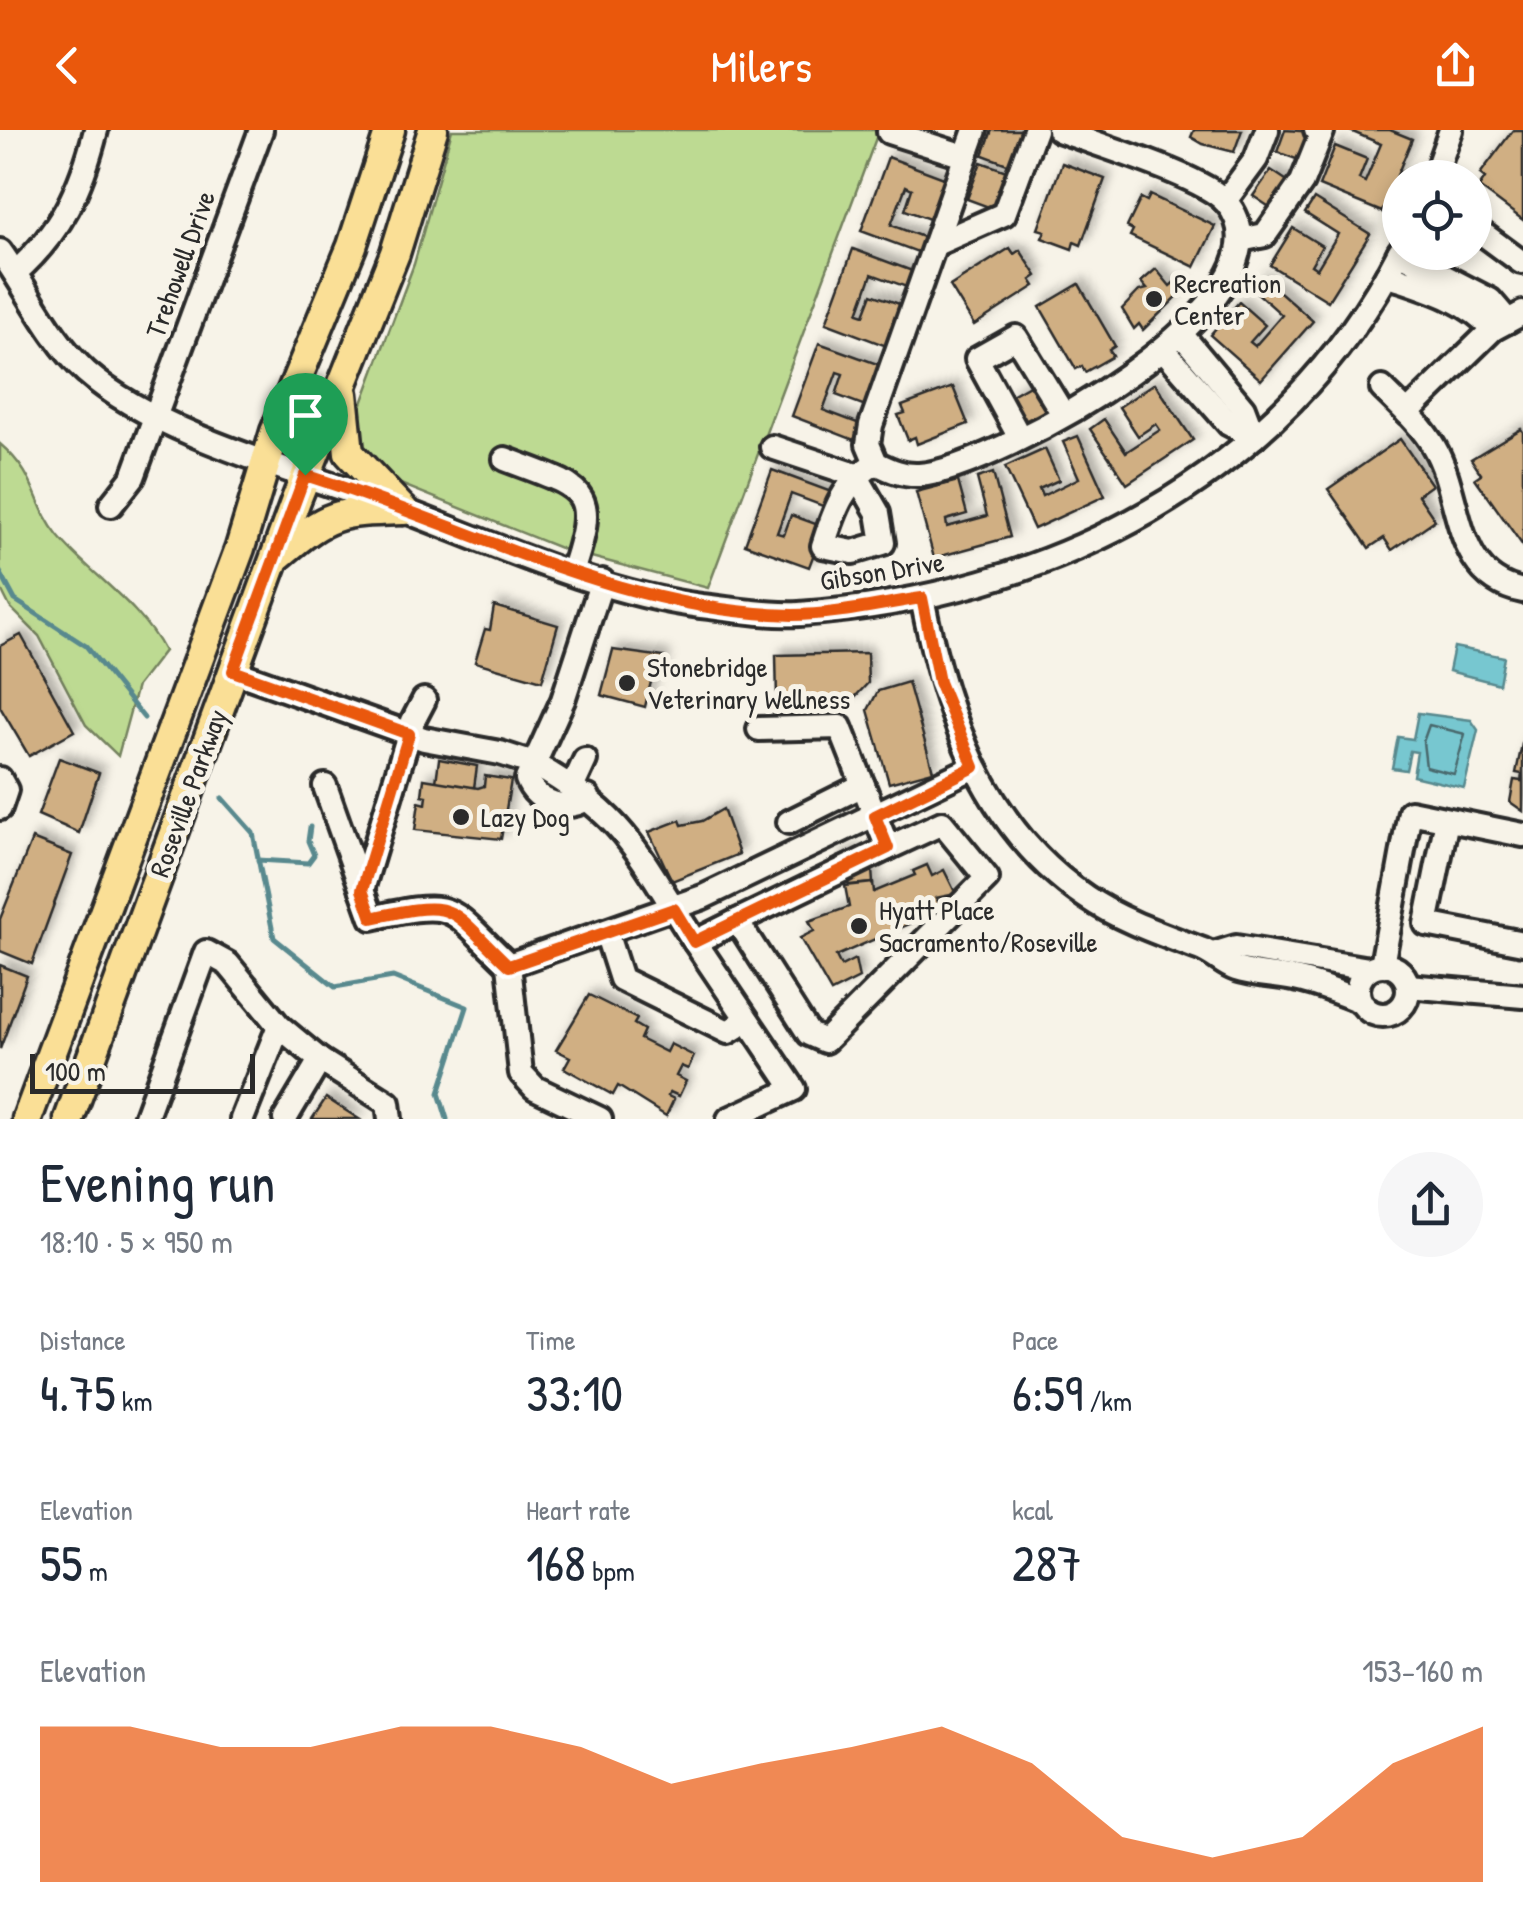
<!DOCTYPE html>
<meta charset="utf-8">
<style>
:root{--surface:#fff;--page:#f6f6f7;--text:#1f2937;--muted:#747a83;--accent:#ea580c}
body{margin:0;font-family:"Patrick Hand",sans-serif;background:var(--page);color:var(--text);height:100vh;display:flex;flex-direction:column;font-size:38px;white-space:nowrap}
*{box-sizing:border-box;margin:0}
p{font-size:32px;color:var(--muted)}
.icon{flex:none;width:55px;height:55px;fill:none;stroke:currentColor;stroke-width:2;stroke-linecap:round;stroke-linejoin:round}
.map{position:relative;height:989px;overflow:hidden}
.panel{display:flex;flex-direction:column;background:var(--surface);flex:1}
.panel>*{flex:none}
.buttons{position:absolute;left:1382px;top:30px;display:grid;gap:20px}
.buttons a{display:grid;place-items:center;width:110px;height:110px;border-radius:50%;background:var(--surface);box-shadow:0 5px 15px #0003;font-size:50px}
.scale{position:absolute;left:30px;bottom:25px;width:225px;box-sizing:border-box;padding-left:10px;border:5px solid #2b2b2b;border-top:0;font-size:28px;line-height:35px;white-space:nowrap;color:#2b2b2b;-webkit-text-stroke:8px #f7f3e8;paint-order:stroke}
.pin{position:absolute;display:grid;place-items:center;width:85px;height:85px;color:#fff;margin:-102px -42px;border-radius:50% 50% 50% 0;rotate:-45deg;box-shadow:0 0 10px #0007}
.pin .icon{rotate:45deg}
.round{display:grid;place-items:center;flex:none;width:105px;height:105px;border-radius:52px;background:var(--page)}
.summary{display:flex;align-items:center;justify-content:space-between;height:170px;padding:0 40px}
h1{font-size:55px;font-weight:600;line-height:75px}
.stats{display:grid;grid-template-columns:repeat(3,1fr);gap:15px;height:170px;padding:10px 40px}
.stats div{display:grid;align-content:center}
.stats b{font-size:50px;font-weight:600}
.stats small{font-size:28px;font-weight:400}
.stats p{font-size:28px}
.chart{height:280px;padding:20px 40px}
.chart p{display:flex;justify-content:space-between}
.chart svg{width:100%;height:180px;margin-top:10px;fill:var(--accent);opacity:.7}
header{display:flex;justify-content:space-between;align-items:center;height:130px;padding:0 40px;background:var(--accent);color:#fff;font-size:45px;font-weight:600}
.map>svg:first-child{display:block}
.green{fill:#bdda92;stroke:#74825e;stroke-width:2.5}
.water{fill:#77c7d0;stroke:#59898e;stroke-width:2.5}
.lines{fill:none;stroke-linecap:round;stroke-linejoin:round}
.shore{stroke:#49696d;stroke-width:2.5}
.stream{stroke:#59898e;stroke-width:5}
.building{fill:#d0af83;stroke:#2b2b2b;stroke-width:2.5;filter:url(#shadow)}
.minor-casing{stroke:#2b2b2b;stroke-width:30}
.major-casing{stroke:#2b2b2b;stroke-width:35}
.minor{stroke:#f7f3e8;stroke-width:22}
.major{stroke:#fadf96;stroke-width:28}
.route-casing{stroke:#fff;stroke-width:20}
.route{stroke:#ea580c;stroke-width:12}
.poi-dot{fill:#2b2b2b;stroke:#f7f3e8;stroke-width:4}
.labels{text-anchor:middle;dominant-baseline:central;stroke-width:10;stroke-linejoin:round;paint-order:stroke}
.street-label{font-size:28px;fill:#2b2b2b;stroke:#f7f3e8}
.poi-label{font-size:28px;fill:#2b2b2b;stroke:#f7f3e8;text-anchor:start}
</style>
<header><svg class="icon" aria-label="back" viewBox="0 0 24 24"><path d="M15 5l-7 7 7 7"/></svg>Milers<svg class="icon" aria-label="share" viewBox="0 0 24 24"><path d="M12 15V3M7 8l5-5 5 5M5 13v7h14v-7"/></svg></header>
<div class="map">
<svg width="1523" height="989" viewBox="0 0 1523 989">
<defs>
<filter id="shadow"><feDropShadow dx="6" dy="-6" stdDeviation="5" flood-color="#0004"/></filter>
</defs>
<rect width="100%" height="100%" fill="#f7f3e8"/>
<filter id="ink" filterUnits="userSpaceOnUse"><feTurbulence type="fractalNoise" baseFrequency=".01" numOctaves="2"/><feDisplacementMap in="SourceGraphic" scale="20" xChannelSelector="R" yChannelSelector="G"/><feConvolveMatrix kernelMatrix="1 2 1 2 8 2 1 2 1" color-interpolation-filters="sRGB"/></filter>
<g filter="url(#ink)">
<g class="green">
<polygon points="452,0 879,0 708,458 565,420 373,343 357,326 355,292 414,134"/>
<path d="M 0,314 C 39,347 32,374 58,406 C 92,446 139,473 164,521 L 137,556 L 118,626 L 86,595 L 39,506 L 10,477 L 0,457 Z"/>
</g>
<g class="water">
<polygon points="1454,517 1504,527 1499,554 1449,541"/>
<polygon points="1418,583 1471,590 1478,600 1464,658 1413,646 1417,622 1410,621 1406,640 1392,638 1398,607 1413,609"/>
</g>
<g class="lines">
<polygon class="shore" points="1429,595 1465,604 1454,644 1426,637 1423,612"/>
<g class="stream">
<polyline points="0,442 15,470 86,516 144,588"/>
<polyline points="222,668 253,703 274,808 335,857 393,847 467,877 439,963 447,989"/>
<polyline points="258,730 308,733 314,725 308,711 310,697"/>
</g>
</g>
<g class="building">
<polygon points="992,0 1030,0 1018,38 983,25"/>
<polygon points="1194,0 1242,0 1234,22 1203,14 1191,7"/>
<polygon points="1285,0 1315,2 1304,32 1277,22"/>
<polygon points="1348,0 1390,0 1412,9 1382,82 1319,56 1335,16 1367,29 1359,49 1365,52 1381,14"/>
<polygon points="1513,0 1523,0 1523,90 1479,57 1485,48 1480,44"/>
<polygon points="888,27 952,51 937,92 905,80 912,59 906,56 891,95 928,109 923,124 861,101"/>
<polygon points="981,32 1015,44 1002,82 967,69"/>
<polygon points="1062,33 1105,49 1081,115 1074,112 1072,119 1042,108 1045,101 1038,99"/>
<polygon points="1271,40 1295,56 1277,82 1253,66"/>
<polygon points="1150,65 1215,96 1195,137 1130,106 1133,100 1127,97 1141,68 1147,71"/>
<polygon points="1314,69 1370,104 1328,171 1270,135 1293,98 1322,116 1311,135 1317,139 1338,104 1305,83"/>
<polygon points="1010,118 1014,124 1020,120 1037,146 1031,150 1035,156 974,195 950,156"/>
<polygon points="853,119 915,142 909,158 872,144 858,183 864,185 872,164 905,176 889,217 826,193"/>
<polygon points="1156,139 1170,156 1177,150 1185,159 1143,200 1139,194 1134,199 1122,179 1139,161 1147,159 1141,152"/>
<polygon points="1263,147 1313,191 1261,250 1210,205 1239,172 1265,195 1250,212 1255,216 1282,185 1253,159"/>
<polygon points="1079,154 1115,216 1109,220 1113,226 1085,242 1082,236 1076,239 1040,177"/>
<polygon points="819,213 883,236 868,277 836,265 843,244 837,242 823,280 860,294 854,310 792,286"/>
<polygon points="1035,252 1050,279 1026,293 1010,266"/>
<polygon points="1155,253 1193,310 1127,354 1090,299 1104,289 1126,322 1160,300 1156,294 1138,306 1119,277"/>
<polygon points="953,257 968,294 917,314 915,307 908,310 898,285 905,283 902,276"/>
<polygon points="1521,299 1523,302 1523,416 1475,348 1481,344 1471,329"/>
<polygon points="1078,306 1105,366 1034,399 1005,337 1045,319 1059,350 1039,359 1042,366 1079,348 1063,312"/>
<polygon points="1400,309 1432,355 1418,365 1435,390 1392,420 1384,408 1369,418 1328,359"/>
<polygon points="772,340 834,363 828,378 791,364 777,403 784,405 791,385 824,397 809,437 745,414"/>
<polygon points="993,343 1010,407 934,428 916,362 958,351 967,384 946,390 947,397 987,386 977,348"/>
<polygon points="494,476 558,495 542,551 475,532 485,499 490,500"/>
<polygon points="21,505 74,601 29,626 0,577 0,516"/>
<polygon points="613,520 664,527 661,541 654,539 645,577 601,565"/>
<polygon points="867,523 868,553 853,569 777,571 776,525"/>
<polygon points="908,552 933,641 889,653 868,580 878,561"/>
<polygon points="1522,614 1523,614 1523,681 1510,672 1514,650 1521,651 1522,644 1516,643"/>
<polygon points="59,628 99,643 79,703 38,685"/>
<polygon points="439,629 477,636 474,658 436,652"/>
<polygon points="485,646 511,650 501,709 415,700 419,672 426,674 427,666 422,665 424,649 478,658 484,656"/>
<polygon points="723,679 739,724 672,751 649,702 680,690 682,695 702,691"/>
<polygon points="32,709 72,725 32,834 0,821 0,789"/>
<polygon points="853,721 872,739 873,753 849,755 836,728"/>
<polygon points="927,735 932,746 944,740 956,764 936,768 941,777 937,782 836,826 841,836 855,829 859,848 831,862 800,808 814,801 809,791 849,777 845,756 873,753 874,762 915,745 913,741"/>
<polygon points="0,835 27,846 0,919"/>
<polygon points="589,865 637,889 634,894 644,900 640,909 666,922 670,914 694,926 688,939 681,936 676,946 686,951 679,966 670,962 668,966 674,969 666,986 618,956 613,965 564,938 570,927 556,920"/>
<polygon points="326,968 359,989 312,989"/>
</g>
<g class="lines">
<g class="minor-casing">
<g id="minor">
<path d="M 975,0 L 871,295 L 868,314 L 876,333 C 890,340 903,346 919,345 C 994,340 1309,167 1226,72 C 1203,46 1095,14 1059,0"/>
<polyline points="889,2 964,26"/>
<polyline points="1434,48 1451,0"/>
<polyline points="1225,71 1256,29 1267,0"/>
<polyline points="1475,98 1521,132"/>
<polyline points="1240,110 1265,105 1302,52 1322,2 1316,0"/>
<polyline points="936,114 1004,84 1035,0"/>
<path d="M 0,121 C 28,160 50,209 86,242 C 157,305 303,343 395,377 C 491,413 599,463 701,476 C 732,479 768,486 799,484 C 1048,467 1283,349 1400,121"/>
<polyline points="1399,123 1490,170 1508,191"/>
<path d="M 15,143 C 61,102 81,60 96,0"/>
<path d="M 1387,145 C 1427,159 1464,168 1493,199"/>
<polyline points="1182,205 1243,278 1254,307"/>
<polyline points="1163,219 1229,294 1254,307"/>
<path d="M 1382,258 C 1400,276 1421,294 1434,317 C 1463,366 1451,447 1523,461"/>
<polyline points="1407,283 1493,199 1523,183"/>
<polyline points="1020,308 977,229 1016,207 1063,284"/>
<path d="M 772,317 L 856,345 L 878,383 L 883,413 L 853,422 L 823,416 C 834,381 844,351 876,333"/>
<path d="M 505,329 C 583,359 601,356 572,442"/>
<polyline points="111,375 133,347 261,0"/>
<path d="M 922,468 C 945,583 983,697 1086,767 C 1121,791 1164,805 1203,820 C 1215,825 1224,835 1236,839 C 1257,846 1281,845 1303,851 C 1323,856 1342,864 1360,871"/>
<polyline points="233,541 424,609 500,623 534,634 563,570 602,451"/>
<polyline points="0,649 6,660 0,678"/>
<path d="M 325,656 L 372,788 C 459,768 447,777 509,835 L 703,767 L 974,637"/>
<polyline points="573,656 585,630"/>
<path d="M 588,667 C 569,684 535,673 527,649 L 534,634 C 629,688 638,725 695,812 L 737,791 L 809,904 L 825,911 L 987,748 L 942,693 L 888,718 L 840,597 L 759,599"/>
<polyline points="1447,690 1426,794 1523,813"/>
<polyline points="789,692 863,655"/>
<polyline points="362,760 413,591 424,570"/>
<polyline points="737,791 888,718"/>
<polyline points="606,802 621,849 728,902 746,891"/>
<polyline points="695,812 794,959 729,989"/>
<polyline points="1213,824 1236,817 1369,839"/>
<polyline points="509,835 521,943 535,958 600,989"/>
<polyline points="1382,835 1410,682 1523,705"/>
<circle cx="1383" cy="860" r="25"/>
<polyline points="1408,856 1523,866"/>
<polyline points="320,930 388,973 390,989"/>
<polyline points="145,989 206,822 228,834 279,896 320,930 285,989"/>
<polyline points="242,989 279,896"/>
</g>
</g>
<g class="major-casing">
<g id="major">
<polyline points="343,264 349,323 403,380"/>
<path d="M 279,425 C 329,382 338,382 403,380"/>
<polyline points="27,989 240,418 275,302 352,116 390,0"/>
<polyline points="69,989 296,370 395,123 433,0"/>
</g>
</g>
<use href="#minor" class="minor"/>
<use href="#major" class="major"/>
</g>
</g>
<g class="lines" filter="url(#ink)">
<g class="route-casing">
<path id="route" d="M 305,345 C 466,395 621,482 793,485 C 835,485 880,474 922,468 L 939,552 L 974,637 L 875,686 L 888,718 L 694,812 L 674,779 L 509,836 C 447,777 459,768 372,788 L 362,760 L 409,604 L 233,541 Z"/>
</g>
<use href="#route" class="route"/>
</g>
<g class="poi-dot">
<circle cx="1154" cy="169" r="10"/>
<circle cx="627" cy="553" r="10"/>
<circle cx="461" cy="687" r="10"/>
<circle cx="859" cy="796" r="10"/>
</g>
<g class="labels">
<g class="street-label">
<text transform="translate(180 134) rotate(-70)">Trehowell Drive</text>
<text transform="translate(882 441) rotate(-9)">Gibson Drive</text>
<text transform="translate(188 663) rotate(-70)">Roseville Parkway</text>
</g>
<g class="poi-label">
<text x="1174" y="153">Recreation<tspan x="1174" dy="32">Center</tspan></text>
<text x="647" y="537">Stonebridge<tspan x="647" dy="32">Veterinary Wellness</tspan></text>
<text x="481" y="687">Lazy Dog</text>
<text x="879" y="780">Hyatt Place<tspan x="879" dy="32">Sacramento/Roseville</tspan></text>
</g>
</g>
</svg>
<div class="buttons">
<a><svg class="icon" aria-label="locate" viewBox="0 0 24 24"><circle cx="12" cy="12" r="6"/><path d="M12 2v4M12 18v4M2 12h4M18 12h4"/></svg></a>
</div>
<div class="scale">100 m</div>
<div class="pin" style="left:305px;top:345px;background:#1e9e55"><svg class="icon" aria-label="arrive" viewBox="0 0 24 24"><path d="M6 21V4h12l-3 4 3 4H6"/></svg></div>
</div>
<section class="panel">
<div class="summary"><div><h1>Evening run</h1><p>18:10 · 5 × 950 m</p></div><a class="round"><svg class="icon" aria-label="share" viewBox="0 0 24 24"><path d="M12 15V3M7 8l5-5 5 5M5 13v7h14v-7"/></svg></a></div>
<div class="stats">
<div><p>Distance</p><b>4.75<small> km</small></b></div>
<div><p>Time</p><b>33:10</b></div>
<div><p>Pace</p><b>6:59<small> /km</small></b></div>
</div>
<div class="stats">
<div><p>Elevation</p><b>55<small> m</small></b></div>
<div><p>Heart rate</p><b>168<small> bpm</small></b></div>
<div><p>kcal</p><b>287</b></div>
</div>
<div class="chart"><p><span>Elevation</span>153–160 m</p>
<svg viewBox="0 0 160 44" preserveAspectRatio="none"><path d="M0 44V6L10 6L20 11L30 11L40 6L50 6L60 11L70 20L80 15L90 11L100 6L110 15L120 33L130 38L140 33L150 15L160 6V44z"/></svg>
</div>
</section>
